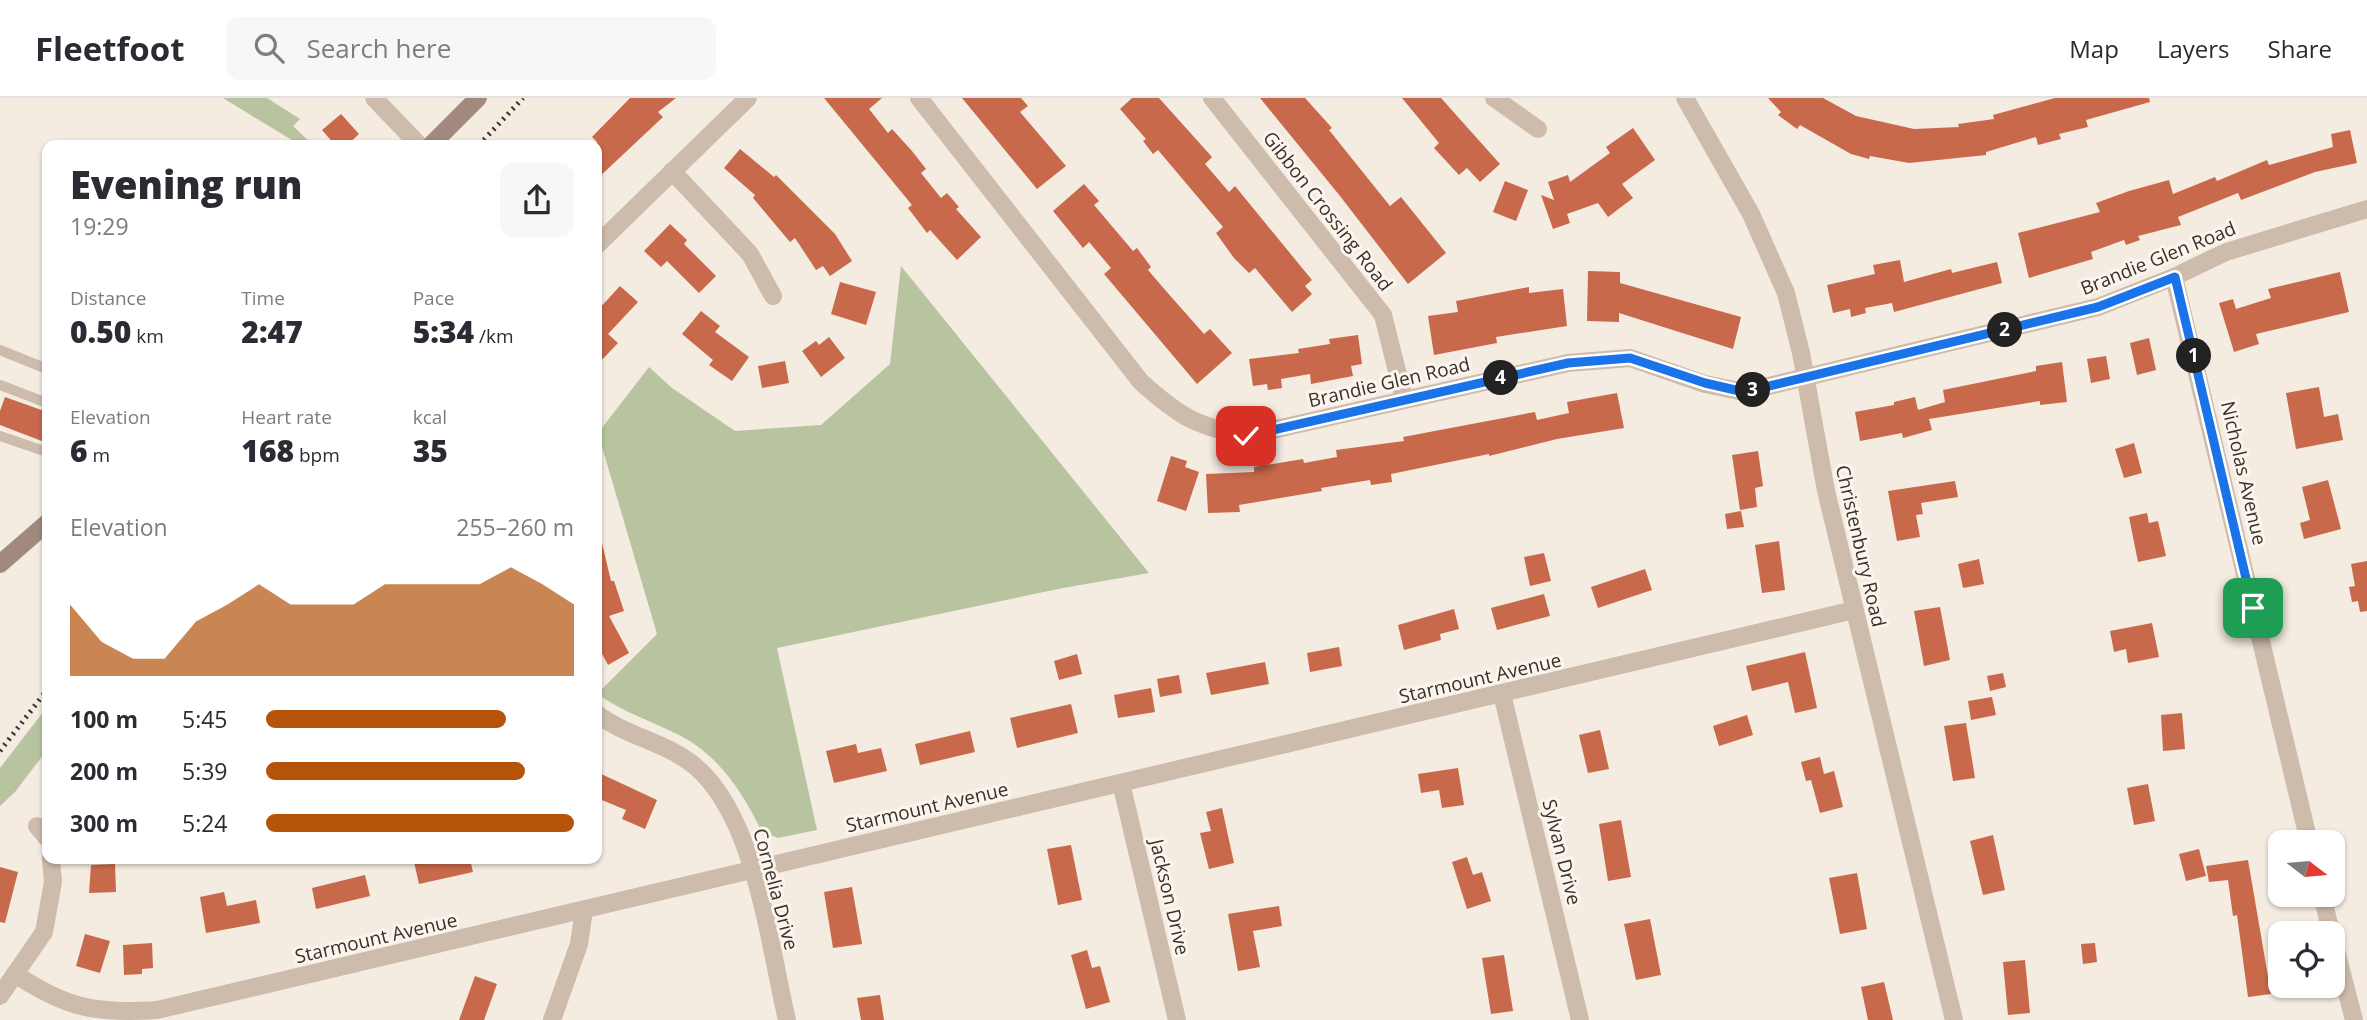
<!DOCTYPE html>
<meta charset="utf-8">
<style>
:root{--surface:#fff;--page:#f7f7f7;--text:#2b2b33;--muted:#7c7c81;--line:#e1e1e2;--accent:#b45309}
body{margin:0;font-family:"Open Sans",sans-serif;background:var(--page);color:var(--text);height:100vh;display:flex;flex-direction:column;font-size:26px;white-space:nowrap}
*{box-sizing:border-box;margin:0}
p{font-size:23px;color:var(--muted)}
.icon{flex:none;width:38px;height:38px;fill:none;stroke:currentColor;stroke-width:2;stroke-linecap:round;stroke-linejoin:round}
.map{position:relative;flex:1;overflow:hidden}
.side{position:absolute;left:42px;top:42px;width:560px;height:724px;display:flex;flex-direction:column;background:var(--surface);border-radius:14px;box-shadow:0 2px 5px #0004}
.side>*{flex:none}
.needle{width:46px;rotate:106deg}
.buttons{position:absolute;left:2268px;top:732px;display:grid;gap:14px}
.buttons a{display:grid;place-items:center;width:77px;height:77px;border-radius:14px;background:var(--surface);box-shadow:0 2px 5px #0004;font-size:35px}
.pin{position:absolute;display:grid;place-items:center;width:60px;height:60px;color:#fff;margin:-30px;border-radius:14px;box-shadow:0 4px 10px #0006}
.km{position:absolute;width:35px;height:35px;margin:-18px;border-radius:50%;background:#222;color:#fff;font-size:19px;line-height:35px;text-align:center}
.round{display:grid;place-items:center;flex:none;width:74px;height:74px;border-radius:14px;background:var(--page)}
.overview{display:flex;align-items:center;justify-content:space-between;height:119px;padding:0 28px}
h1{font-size:38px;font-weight:800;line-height:52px}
.figures{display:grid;grid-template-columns:repeat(3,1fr);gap:10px;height:119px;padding:7px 28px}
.figures div{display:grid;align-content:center}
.figures b{font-size:30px;font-weight:800}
.figures small{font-size:19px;font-weight:400}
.figures p{font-size:19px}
.chart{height:196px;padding:14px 28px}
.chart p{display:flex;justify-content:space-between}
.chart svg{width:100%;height:126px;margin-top:7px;fill:var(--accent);opacity:.7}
ul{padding:0 28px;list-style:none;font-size:23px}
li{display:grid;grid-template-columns:112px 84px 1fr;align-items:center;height:52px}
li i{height:18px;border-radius:9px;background:var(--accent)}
header{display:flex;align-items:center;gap:42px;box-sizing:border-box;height:98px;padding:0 35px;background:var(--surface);border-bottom:2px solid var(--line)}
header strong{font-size:33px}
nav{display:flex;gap:38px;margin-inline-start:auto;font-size:24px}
.search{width:490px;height:63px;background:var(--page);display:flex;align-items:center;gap:18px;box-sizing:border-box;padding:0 24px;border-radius:14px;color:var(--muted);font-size:26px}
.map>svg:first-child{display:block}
.green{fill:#b8c4a0}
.building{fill:#c8694b}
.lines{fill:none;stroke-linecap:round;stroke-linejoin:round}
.lane{stroke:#cdbbac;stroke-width:10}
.street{stroke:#cdbbac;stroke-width:18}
.secondary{stroke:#a18a7d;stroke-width:18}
.rail{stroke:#3b302b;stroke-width:5;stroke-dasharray:2 5;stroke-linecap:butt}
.route-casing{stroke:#fff;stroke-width:14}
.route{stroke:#1a73e8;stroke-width:9}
.labels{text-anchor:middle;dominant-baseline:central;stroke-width:6;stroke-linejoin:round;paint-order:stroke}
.street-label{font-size:19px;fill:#3b302b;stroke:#fbf5ee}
</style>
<header>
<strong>Fleetfoot</strong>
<div class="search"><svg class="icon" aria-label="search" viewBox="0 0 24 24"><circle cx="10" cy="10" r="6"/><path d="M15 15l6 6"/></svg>Search here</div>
<nav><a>Map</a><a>Layers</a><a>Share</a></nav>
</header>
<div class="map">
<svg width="2367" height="922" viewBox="0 0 2367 922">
<rect width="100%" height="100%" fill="#f4ebe1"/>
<g class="green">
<polygon points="223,0 267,0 300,21 293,28 313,47 300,47"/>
<path d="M 901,168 L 1149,475 L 1063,490 L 777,550 L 817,732 L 778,740 L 762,734 C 743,695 719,657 679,637 C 651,623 623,614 597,596 L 657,536 L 598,335 L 649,269 L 672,290 L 735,333 L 821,327 L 890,266 Z"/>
<polygon points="47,609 47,652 15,694 0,708 0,670"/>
</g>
<g class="building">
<polygon points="630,0 676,0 658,14 663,19 597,81 597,44 592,39"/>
<polygon points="824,0 882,0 869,11 888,35 892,31 912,53 926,71 921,75 941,100 947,95 959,109 956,111 981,139 957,162 930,132 927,135 908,110 912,107"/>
<polygon points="962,0 1021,0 1028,8 1020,14 1066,68 1037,91"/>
<polygon points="1132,0 1159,0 1212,59 1205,66 1229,94 1235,88 1312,182 1305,188 1312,196 1292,214 1255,170 1249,175 1234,160 1216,135 1223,129 1158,52 1153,56 1143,43 1146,41 1120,11"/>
<polygon points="1260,0 1305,0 1332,30 1329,32 1390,108 1401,99 1446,155 1408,186 1340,98"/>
<polygon points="1402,0 1441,0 1500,66 1480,84 1467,70 1459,77 1434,50 1439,45"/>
<polygon points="1768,0 1823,0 1856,18 1914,31 1959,29 1958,26 1994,21 1993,17 2055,0 2149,0 2150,4 2086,22 2088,29 2059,36 2061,41 2038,47 2036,39 1986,54 1986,57 1909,65 1870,58 1869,61 1851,56 1800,27 1797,31 1778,17 1781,14"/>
<polygon points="341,16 359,36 347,47 335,47 322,32"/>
<polygon points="1633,30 1655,62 1622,86 1633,100 1608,119 1598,105 1567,116 1570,125 1553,131 1541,97 1554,102 1548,84 1568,77 1570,84 1610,55 1606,49"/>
<polygon points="2350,32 2357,65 2315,74 2241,102 2238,95 2178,119 2181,127 2138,138 2140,142 2126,147 2124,142 2091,154 2093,161 2029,180 2018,135 2100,114 2096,105 2129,93 2169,82 2173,96 2215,79 2217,83 2267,62 2269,67 2333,49 2331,36"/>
<polygon points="740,51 774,79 776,77 835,136 852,163 830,178 823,168 816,172 795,140 790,144 753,100 755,97 724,70"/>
<polygon points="1505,83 1528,92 1516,123 1493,114"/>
<polygon points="1084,86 1099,103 1094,107 1133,153 1137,150 1151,169 1148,172 1166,193 1204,236 1210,231 1232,255 1197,286 1104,176 1111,170 1089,144 1083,150 1053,113"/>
<polygon points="670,126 687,142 684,146 716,178 699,195 667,163 661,169 644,153"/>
<polygon points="1900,162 1904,184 1951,171 1952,175 1997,164 2002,185 1894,214 1892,205 1865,210 1866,215 1851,219 1850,211 1833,215 1827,187 1875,176 1873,167"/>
<polygon points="1588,173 1620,174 1620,185 1741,219 1733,251 1619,215 1619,224 1587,223"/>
<polygon points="2340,174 2349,214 2256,236 2259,246 2234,254 2219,205 2233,201 2236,211 2271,200 2268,191"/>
<polygon points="840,184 876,194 866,227 831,216"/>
<polygon points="620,188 638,204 608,236 618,245 597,267 597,213"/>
<polygon points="1529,189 1529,195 1563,191 1567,228 1496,239 1497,245 1434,257 1428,218 1458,214 1456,203"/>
<polygon points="701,213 720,228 715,234 749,259 732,283 709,267 713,262 682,236"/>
<polygon points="1358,237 1362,266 1351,268 1353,278 1311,286 1310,276 1281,281 1282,290 1268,292 1267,286 1253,288 1249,261 1299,255 1298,251 1330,246 1329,241"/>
<polygon points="829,239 845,260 821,279 802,253 816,243 819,247"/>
<polygon points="2149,240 2156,272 2137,277 2130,245"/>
<polygon points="2106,258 2110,281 2091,285 2087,261"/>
<polygon points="785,263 789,285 762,290 758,268"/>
<polygon points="2062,264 2067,304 2040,307 2040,303 1929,321 1932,332 1903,340 1902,335 1860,343 1855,314 1894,307 1894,304 1915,299 1918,312 1945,304 1943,292 2036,273 2036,268"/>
<polygon points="2319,289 2324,319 2338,316 2343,342 2296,351 2286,295"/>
<polygon points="1617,295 1624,330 1557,341 1489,358 1489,356 1391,376 1392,384 1371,387 1370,382 1321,390 1322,393 1239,407 1240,414 1208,415 1206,376 1254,374 1254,369 1303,361 1304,365 1337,359 1336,352 1404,343 1403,339 1535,314 1537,322 1569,315 1567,304"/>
<polygon points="5,299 47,314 47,345 0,327 0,313"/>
<polygon points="2134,345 2142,375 2124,380 2115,351"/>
<polygon points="1758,353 1763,388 1755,390 1757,409 1740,412 1732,357"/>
<polygon points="1171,358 1187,363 1185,369 1199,374 1186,413 1157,403"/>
<polygon points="2328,382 2341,431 2304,441 2300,425 2310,422 2302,389"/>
<polygon points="1955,383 1958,399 1921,405 1923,416 1916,417 1920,439 1897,443 1888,393"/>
<polygon points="1741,413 1744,429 1727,431 1725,416"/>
<polygon points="2147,415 2149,425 2158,423 2166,458 2138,464 2129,419"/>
<polygon points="1779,443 1785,492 1762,495 1755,447"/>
<polygon points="602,445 611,483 614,483 624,513 609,518 629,555 608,567 597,546 597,446"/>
<polygon points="1544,455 1551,483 1530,488 1524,459"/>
<polygon points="1979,461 1984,486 1963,490 1958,466"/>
<polygon points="2367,463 2367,513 2360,514 2358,503 2352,504 2349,489 2355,488 2351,466"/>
<polygon points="1645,471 1652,492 1598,510 1591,489"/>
<polygon points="1544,496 1550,518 1497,532 1491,510"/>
<polygon points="1940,509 1950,562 1924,568 1914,513"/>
<polygon points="1454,511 1459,531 1440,536 1441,542 1404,552 1398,527"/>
<polygon points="2152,525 2159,559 2128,565 2126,551 2114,554 2110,533"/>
<polygon points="1339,549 1342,568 1310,574 1307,555"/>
<polygon points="1805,554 1817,610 1795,615 1788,584 1752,593 1746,568"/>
<polygon points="1077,556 1082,576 1059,582 1054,563"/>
<polygon points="1265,564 1269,586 1211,597 1206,575"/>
<polygon points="2003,575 2006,589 1990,593 1987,578"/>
<polygon points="1179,577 1182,595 1160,599 1157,581"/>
<polygon points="1151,590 1155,614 1118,620 1114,597"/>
<polygon points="1992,599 1996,617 1971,622 1968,603"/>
<polygon points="1071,606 1078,635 1017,650 1010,620"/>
<polygon points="2182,615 2185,651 2163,653 2161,617"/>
<polygon points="1747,617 1753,637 1719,648 1713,628"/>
<polygon points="1966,625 1975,680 1953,683 1944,628"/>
<polygon points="1600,632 1609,671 1588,675 1579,637"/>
<polygon points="970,633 975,654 920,667 915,646"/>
<polygon points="856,646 858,655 881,650 887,673 834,685 826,653"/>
<polygon points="1820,659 1824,676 1834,673 1843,709 1820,715 1811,682 1806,683 1801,664"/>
<polygon points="1458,670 1464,707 1442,710 1439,692 1421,695 1418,676"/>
<polygon points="597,674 657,702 645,731 622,721 626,712 597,700"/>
<polygon points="2148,686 2155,723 2134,727 2127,690"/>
<polygon points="1222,710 1234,765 1209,771 1200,735 1211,733 1206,714"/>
<polygon points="1621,722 1631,779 1608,783 1599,726"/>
<polygon points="1993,737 2005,792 1983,797 1970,743"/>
<polygon points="1071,747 1082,802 1058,807 1047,751"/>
<polygon points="2199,751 2206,778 2186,783 2179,756"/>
<polygon points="1467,759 1473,777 1482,774 1491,803 1467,811 1452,764"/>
<polygon points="429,761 470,761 473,774 419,786 414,764"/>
<polygon points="2248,762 2271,896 2248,899 2237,817 2233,818 2228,782 2209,784 2206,768"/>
<polygon points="115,766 116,794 89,795 91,767"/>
<polygon points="0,769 18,774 5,825 0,824"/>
<polygon points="1857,775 1867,831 1840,836 1829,780"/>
<polygon points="365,777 370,798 316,811 312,790"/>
<polygon points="852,789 862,846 833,850 824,794"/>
<polygon points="224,794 227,808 256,802 260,825 206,835 200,799"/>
<polygon points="1279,808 1282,828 1253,833 1260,869 1238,873 1228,816"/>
<polygon points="1650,821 1661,877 1636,882 1624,826"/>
<polygon points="85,836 110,843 100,875 76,868"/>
<polygon points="152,845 153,870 142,871 142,876 124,877 123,847"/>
<polygon points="2095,845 2097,864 2083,866 2081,846"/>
<polygon points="1087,852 1092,870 1100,868 1110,904 1086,911 1071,857"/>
<polygon points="1504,857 1513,913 1491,916 1482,860"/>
<polygon points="2025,862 2030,915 2008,917 2003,864"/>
<polygon points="475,878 497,886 484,922 459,922"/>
<polygon points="1884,884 1893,922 1868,922 1861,889"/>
<polygon points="880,897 884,922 861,922 857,900"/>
</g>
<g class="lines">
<g class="lane">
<polyline points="0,252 47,271"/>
<polyline points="0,287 47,305"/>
<polyline points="0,338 47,354"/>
</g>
<g class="street">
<polyline points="374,0 419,47"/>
<path d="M 919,0 L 1141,284 C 1179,318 1195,328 1246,338 L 1568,265 L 1630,260 L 1705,286 L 1744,294 L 2098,209 L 2174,179 L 2226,154 L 2367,111"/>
<polyline points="1212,0 1383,217 1404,301"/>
<polyline points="1494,0 1538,31"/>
<polyline points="1685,0 1751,116 1786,195 1801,255 1826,393 1954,922"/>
<polyline points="672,73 750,156 773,198"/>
<polyline points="597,147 748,0"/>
<polyline points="2174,179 2309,744"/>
<polyline points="1502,596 1580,922"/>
<path d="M 597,616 C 627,639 667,644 696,669 C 756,721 769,846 787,922"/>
<polyline points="1121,685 1177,922"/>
<polyline points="37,728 47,740"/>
<polyline points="2322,796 2331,835"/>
<polyline points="2333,841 2354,922"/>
<path d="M 15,876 C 66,910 96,916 157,912 L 1854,512"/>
<polyline points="0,898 44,834 53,784 51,761"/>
<polyline points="552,922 579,846 584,812"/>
</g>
<g class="secondary">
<polyline points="431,47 478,0"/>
<polyline points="0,466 47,425"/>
</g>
<g class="rail">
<polyline points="479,47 523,0"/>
<polyline points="0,653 47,592"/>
</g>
</g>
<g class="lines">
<g class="route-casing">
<polyline id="route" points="1246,338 1568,265 1630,260 1705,285 1744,294 2098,209 2175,179 2253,510"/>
</g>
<use href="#route" class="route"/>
</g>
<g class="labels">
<g class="street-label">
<text transform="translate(1328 113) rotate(52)">Gibbon Crossing Road</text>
<text transform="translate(2158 160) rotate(-22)">Brandie Glen Road</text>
<text transform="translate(1389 284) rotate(-13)">Brandie Glen Road</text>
<text transform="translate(2244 375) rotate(77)">Nicholas Avenue</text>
<text transform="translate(1861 448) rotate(77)">Christenbury Road</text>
<text transform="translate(1480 580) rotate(-13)">Starmount Avenue</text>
<text transform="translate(927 709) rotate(-13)">Starmount Avenue</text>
<text transform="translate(1562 754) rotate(76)">Sylvan Drive</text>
<text transform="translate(776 791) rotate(75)">Cornelia Drive</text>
<text transform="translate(1170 799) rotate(77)">Jackson Drive</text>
<text transform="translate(376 840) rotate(-13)">Starmount Avenue</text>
</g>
</g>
</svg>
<div class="buttons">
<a><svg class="needle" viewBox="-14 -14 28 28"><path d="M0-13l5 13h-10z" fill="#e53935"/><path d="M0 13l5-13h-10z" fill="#7c7c81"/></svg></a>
<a><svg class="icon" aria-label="locate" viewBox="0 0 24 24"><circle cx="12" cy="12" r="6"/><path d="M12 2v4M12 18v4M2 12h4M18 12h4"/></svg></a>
</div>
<div class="pin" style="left:2253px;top:510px;background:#1e9e55"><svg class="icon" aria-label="arrive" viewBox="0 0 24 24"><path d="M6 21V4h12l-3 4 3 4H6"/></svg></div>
<div class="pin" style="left:1246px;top:338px;background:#d93025"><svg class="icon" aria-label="check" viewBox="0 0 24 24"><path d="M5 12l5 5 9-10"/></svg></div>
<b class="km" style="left:2194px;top:258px">1</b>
<b class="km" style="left:2005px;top:232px">2</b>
<b class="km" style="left:1753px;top:292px">3</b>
<b class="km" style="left:1501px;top:280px">4</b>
<section class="side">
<div class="overview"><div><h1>Evening run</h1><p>19:29</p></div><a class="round"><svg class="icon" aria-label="share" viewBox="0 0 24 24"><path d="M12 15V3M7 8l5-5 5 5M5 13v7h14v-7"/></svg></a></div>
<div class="figures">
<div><p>Distance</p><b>0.50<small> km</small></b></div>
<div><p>Time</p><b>2:47</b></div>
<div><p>Pace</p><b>5:34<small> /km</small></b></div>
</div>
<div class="figures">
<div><p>Elevation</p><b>6<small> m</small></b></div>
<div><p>Heart rate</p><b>168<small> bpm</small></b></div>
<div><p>kcal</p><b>35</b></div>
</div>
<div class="chart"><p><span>Elevation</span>255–260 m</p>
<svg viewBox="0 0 160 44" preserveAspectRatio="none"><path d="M0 44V19L10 32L20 38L30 38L40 25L50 19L60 12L70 19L80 19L90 19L100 12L110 12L120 12L130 12L140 6L150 12L160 19V44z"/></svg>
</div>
<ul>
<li><b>100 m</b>5:45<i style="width:78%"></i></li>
<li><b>200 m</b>5:39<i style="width:84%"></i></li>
<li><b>300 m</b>5:24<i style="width:100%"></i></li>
</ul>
</section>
</div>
